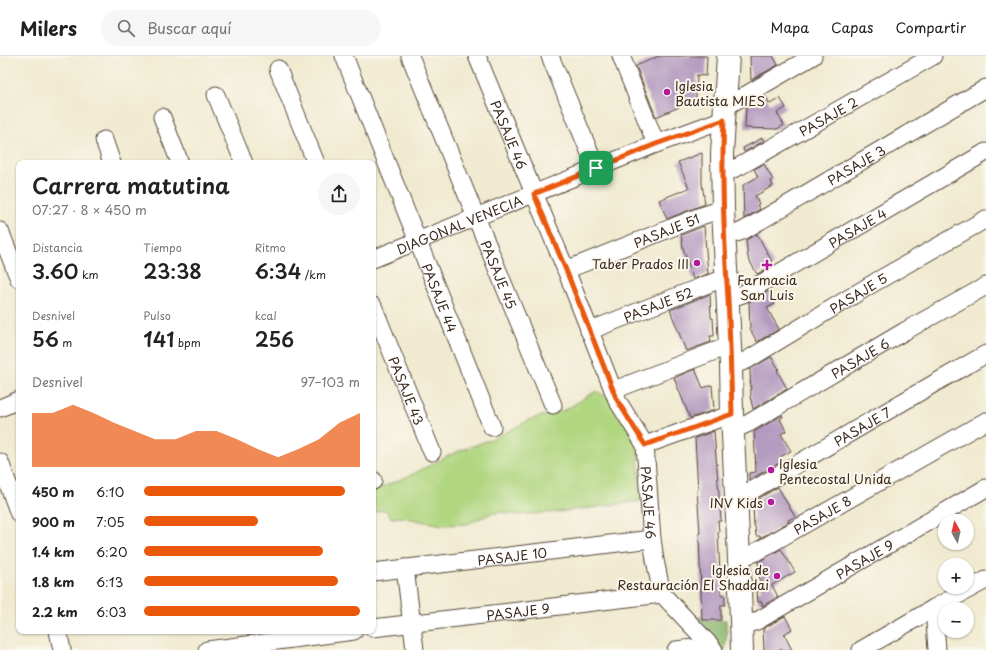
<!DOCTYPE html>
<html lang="es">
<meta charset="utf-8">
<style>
:root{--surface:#fff;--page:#f6f6f6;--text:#222;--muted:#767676;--line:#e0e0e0;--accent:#ea580c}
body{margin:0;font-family:"Playpen Sans",sans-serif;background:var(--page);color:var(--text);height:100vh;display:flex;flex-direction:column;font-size:15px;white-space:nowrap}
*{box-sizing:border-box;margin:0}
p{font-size:13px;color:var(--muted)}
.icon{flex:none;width:22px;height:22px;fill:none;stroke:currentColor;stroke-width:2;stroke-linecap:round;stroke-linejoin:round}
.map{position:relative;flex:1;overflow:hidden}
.side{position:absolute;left:16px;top:104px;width:360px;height:474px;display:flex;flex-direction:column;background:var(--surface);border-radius:8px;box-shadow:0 1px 3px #0004}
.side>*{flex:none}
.needle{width:26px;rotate:352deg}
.tools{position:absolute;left:938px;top:458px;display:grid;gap:8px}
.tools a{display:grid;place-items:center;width:36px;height:36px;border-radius:50%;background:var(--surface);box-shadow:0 1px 3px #0004;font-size:20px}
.pin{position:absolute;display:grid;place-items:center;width:34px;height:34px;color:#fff;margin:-17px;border-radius:8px;box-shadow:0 2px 6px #0006}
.round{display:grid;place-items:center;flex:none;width:42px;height:42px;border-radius:21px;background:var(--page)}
.headline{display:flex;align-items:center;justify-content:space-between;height:68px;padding:0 16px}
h1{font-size:22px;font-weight:600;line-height:30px}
.stats{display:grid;grid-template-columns:repeat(3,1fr);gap:6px;height:68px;padding:4px 16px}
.stats div{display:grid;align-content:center}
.stats b{font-size:20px;font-weight:600}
.stats small{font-size:11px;font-weight:400}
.stats p{font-size:11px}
.chart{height:112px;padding:8px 16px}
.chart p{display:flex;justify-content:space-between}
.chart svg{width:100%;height:72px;margin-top:4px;fill:var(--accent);opacity:.7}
ul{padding:0 16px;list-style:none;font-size:13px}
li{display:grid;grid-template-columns:64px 48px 1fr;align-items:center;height:30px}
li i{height:10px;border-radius:5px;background:var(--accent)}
header{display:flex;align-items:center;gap:24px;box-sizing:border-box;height:56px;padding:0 20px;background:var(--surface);border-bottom:1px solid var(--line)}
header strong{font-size:19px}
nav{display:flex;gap:22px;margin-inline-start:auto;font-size:14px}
.search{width:280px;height:36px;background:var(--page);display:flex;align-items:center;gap:10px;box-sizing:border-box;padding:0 14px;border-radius:22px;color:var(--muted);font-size:15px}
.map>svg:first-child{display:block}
.green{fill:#b0d680;stroke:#76804f}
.forest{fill:#8cb76e;stroke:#647046}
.building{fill:#b39ac0}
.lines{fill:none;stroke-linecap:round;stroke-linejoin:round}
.minor-casing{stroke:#564739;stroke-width:19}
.major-casing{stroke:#564739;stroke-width:24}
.minor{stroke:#fff;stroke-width:17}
.major{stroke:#fff;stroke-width:22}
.route-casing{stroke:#fff;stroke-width:8}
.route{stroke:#ea580c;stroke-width:5}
.poi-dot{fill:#b5179e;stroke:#fbf7ec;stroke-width:1.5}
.labels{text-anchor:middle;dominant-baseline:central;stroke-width:4;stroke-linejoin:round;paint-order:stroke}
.poi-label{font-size:13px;fill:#3b2a1e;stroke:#fbf7ec;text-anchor:end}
.street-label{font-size:13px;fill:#3b2a1e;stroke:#fbf7ec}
</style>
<header>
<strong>Milers</strong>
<div class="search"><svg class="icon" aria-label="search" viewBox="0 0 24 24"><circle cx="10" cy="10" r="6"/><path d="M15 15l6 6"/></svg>Buscar aquí</div>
<nav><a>Mapa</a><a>Capas</a><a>Compartir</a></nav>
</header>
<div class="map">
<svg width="986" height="594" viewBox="0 0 986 594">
<rect width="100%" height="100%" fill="#fbf7ec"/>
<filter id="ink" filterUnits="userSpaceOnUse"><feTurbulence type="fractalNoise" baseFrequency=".025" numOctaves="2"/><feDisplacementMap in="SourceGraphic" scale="8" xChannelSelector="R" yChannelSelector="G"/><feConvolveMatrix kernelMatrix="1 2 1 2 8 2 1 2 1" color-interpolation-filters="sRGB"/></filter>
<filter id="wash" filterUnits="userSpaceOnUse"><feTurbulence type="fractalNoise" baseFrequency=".012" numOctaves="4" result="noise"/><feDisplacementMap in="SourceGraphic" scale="16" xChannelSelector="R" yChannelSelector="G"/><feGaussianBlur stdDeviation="0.9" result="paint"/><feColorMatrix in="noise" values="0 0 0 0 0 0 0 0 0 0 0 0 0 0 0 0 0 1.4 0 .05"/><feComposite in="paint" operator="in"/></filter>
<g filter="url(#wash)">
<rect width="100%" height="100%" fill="#f0ead0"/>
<polygon class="green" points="596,335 612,344 637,380 641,445 559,456 517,459 502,456 490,458 467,468 443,469 420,465 403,461 391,462 386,454 373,456 373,435 413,418 454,397 497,381 531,363 565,354"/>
<polygon class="forest" points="686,561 702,561 703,564 726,564 727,579 725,594 716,594"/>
<g id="blocks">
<g class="building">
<polygon points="659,0 707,0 706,20 697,19 696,41 695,43 693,45 656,61 636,10"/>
<polygon points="750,0 773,0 778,9 751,24"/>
<polygon points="765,39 770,48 780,42 786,52 777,57 784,69 777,73 745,72 746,50"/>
<polygon points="762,82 764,85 744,96 743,92"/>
<polygon points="702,97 702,127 705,148 667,163 659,144 689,132 678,106"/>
<polygon points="764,108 773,124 771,125 773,130 755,140 759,148 757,149 760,153 744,163 743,129 758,121 754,113"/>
<polygon points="704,170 708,218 693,223 683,192 681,179"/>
<polygon points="757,178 774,209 757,218 748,202 746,184"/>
<polygon points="768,235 775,248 767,252 779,273 757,286 750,273 749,246"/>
<polygon points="710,238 711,262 713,262 714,280 710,280 711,286 686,295 670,254"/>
<polygon points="771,301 779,313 777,314 787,333 753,353 750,340 751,339 750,313"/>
<polygon points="695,313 703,332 712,329 714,354 690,362 674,322"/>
<polygon points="782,359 783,361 780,363 786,375 781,378 791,395 780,401 783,405 749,424 749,417 756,416 754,376"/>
<polygon points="714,375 721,465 718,465 719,476 718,476 721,539 725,539 725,549 721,549 721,564 702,564 699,477 700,477 697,434 698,434 695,382"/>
<polygon points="778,431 795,461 788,464 789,466 760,482 760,480 756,480 755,470 754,470 753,449 756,449 756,444"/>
<polygon points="781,493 795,516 772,529 778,541 762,550 762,546 758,546 757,535 761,535 758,506"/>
<polygon points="785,560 792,573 784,578 792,594 764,594 763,573"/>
</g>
</g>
</g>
<g filter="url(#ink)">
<use href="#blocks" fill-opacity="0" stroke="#564739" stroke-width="1"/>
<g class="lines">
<g class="minor-casing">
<g id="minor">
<path id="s1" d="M 344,0 L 492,371"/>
<path id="s2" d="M 410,0 L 553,349"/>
<path id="s3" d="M 477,0 L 566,214 L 617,344 L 645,389 L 652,483 L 655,504 L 662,538 L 711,590 L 714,594"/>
<polyline points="550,0 596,112"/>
<polyline points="621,0 656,88"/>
<polyline points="278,13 316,107"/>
<polyline points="216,39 244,107"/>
<polyline points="725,51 813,0"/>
<polyline points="162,61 180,107"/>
<polyline points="104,84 112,107"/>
<path id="s4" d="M 722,118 L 740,110 L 933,0"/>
<polyline points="0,175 19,223"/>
<path id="s5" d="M 724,181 L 740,176 L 746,173 L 986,32"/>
<path id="s6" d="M 373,203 L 656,88 L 724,63"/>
<path id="s7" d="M 566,214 L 701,160 L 723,153"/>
<path id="s8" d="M 728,243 L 743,238 L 986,96"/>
<path id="s9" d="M 373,250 L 432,396"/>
<path id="s10" d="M 589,275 L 708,228 L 726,222"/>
<path id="s11" d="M 731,310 L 747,304 L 877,225 L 986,163"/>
<polyline points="614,334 715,295 730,290"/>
<polyline points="0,352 19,344"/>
<path id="s12" d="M 733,374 L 749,367 L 905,275 L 986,230"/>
<polyline points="645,389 732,358"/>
<polyline points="0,406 19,458"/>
<polyline points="373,424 373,425"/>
<path id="s13" d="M 736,439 L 753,434 L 935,327 L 986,298"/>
<path id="s14" d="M 739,502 L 754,497 L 986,365"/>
<polyline points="405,512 415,594"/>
<path id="s15" d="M 373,516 L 652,483"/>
<polyline points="934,552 937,594"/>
<path id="s16" d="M 742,570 L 757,565 L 986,432"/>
<path id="s17" d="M 373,572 L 662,538"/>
<polyline points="58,575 62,594"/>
<polyline points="207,594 354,575"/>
<polyline points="676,594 711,590"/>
<polyline points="861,594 934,552 986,524"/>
</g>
</g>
<g class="major-casing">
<polyline id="major" points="728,0 722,98 723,153 731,310 732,358 739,502 742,594"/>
</g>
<use href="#minor" class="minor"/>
<use href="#major" class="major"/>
</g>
</g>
<g class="lines" filter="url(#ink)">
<g class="route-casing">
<path id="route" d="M 724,64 C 721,123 724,183 728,243 C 730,281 731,319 732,358 L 645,389 L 617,344 L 566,214 L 534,138 L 656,88 Z"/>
</g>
<use href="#route" class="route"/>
</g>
<g class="poi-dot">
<circle cx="667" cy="36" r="4"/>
<circle cx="697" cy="207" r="4"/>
<path d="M765 203h4v4h4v4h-4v4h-4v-4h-4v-4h4z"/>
<circle cx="771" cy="414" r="4"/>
<circle cx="771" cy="446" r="4"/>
<circle cx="777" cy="520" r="4"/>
</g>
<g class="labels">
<g class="poi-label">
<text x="675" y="29" text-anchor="start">Iglesia<tspan x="675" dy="15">Bautista MIES</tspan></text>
<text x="689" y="207">Taber Prados III</text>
<text x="767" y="223" text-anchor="middle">Farmacia<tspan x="767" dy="15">San Luis</tspan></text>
<text x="779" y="407" text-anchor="start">Iglesia<tspan x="779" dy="15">Pentecostal Unida</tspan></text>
<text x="763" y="446">INV Kids</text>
<text x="769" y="513">Iglesia de<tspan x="769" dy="15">Restauración El Shaddai</tspan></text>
</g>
<g class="street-label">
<text stroke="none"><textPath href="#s4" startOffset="121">PASAJE 2</textPath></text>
<text stroke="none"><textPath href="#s3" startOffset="85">PASAJE 46</textPath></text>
<text stroke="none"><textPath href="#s5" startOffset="151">PASAJE 3</textPath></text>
<text stroke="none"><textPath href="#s6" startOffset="93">DIAGONAL VENECIA</textPath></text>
<text stroke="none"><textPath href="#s8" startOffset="148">PASAJE 4</textPath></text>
<text stroke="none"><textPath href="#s7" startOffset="108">PASAJE 51</textPath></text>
<text stroke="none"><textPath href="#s2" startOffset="236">PASAJE 45</textPath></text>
<text stroke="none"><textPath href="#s11" startOffset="147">PASAJE 5</textPath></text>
<text stroke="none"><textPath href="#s1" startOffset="260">PASAJE 44</textPath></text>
<text stroke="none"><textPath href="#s10" startOffset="74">PASAJE 52</textPath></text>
<text stroke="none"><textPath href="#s12" startOffset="146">PASAJE 6</textPath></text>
<text stroke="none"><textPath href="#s9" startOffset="91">PASAJE 43</textPath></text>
<text stroke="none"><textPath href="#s13" startOffset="144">PASAJE 7</textPath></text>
<text stroke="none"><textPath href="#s3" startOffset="482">PASAJE 46</textPath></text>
<text stroke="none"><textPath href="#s14" startOffset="94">PASAJE 8</textPath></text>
<text stroke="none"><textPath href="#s15" startOffset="140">PASAJE 10</textPath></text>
<text stroke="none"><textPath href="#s16" startOffset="140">PASAJE 9</textPath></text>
<text stroke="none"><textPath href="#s17" startOffset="146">PASAJE 9</textPath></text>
</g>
</g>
</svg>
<div class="tools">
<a><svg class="needle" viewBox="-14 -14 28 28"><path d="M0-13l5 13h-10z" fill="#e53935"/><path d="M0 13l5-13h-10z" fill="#767676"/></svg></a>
<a>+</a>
<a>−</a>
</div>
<div class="pin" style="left:596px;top:112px;background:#1e9e55"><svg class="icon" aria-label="arrive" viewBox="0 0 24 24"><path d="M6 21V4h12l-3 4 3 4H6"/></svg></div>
<section class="side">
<div class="headline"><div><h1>Carrera matutina</h1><p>07:27 · 8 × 450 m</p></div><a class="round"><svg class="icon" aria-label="share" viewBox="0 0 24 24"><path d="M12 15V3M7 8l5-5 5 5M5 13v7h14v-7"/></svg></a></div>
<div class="stats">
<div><p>Distancia</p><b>3.60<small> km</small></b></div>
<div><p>Tiempo</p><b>23:38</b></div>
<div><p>Ritmo</p><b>6:34<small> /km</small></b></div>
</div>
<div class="stats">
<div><p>Desnivel</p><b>56<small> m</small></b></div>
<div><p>Pulso</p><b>141<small> bpm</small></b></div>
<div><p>kcal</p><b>256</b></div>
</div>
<div class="chart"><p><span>Desnivel</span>97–103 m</p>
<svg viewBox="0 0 160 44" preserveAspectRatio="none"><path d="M0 44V11L10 11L20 6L30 11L40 17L50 22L60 27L70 27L80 22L90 22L100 27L110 33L120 38L130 33L140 27L150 17L160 11V44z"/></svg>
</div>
<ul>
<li><b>450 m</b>6:10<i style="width:93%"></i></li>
<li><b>900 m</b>7:05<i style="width:53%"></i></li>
<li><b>1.4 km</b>6:20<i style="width:83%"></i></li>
<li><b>1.8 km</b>6:13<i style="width:90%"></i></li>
<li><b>2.2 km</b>6:03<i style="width:100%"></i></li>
</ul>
</section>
</div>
